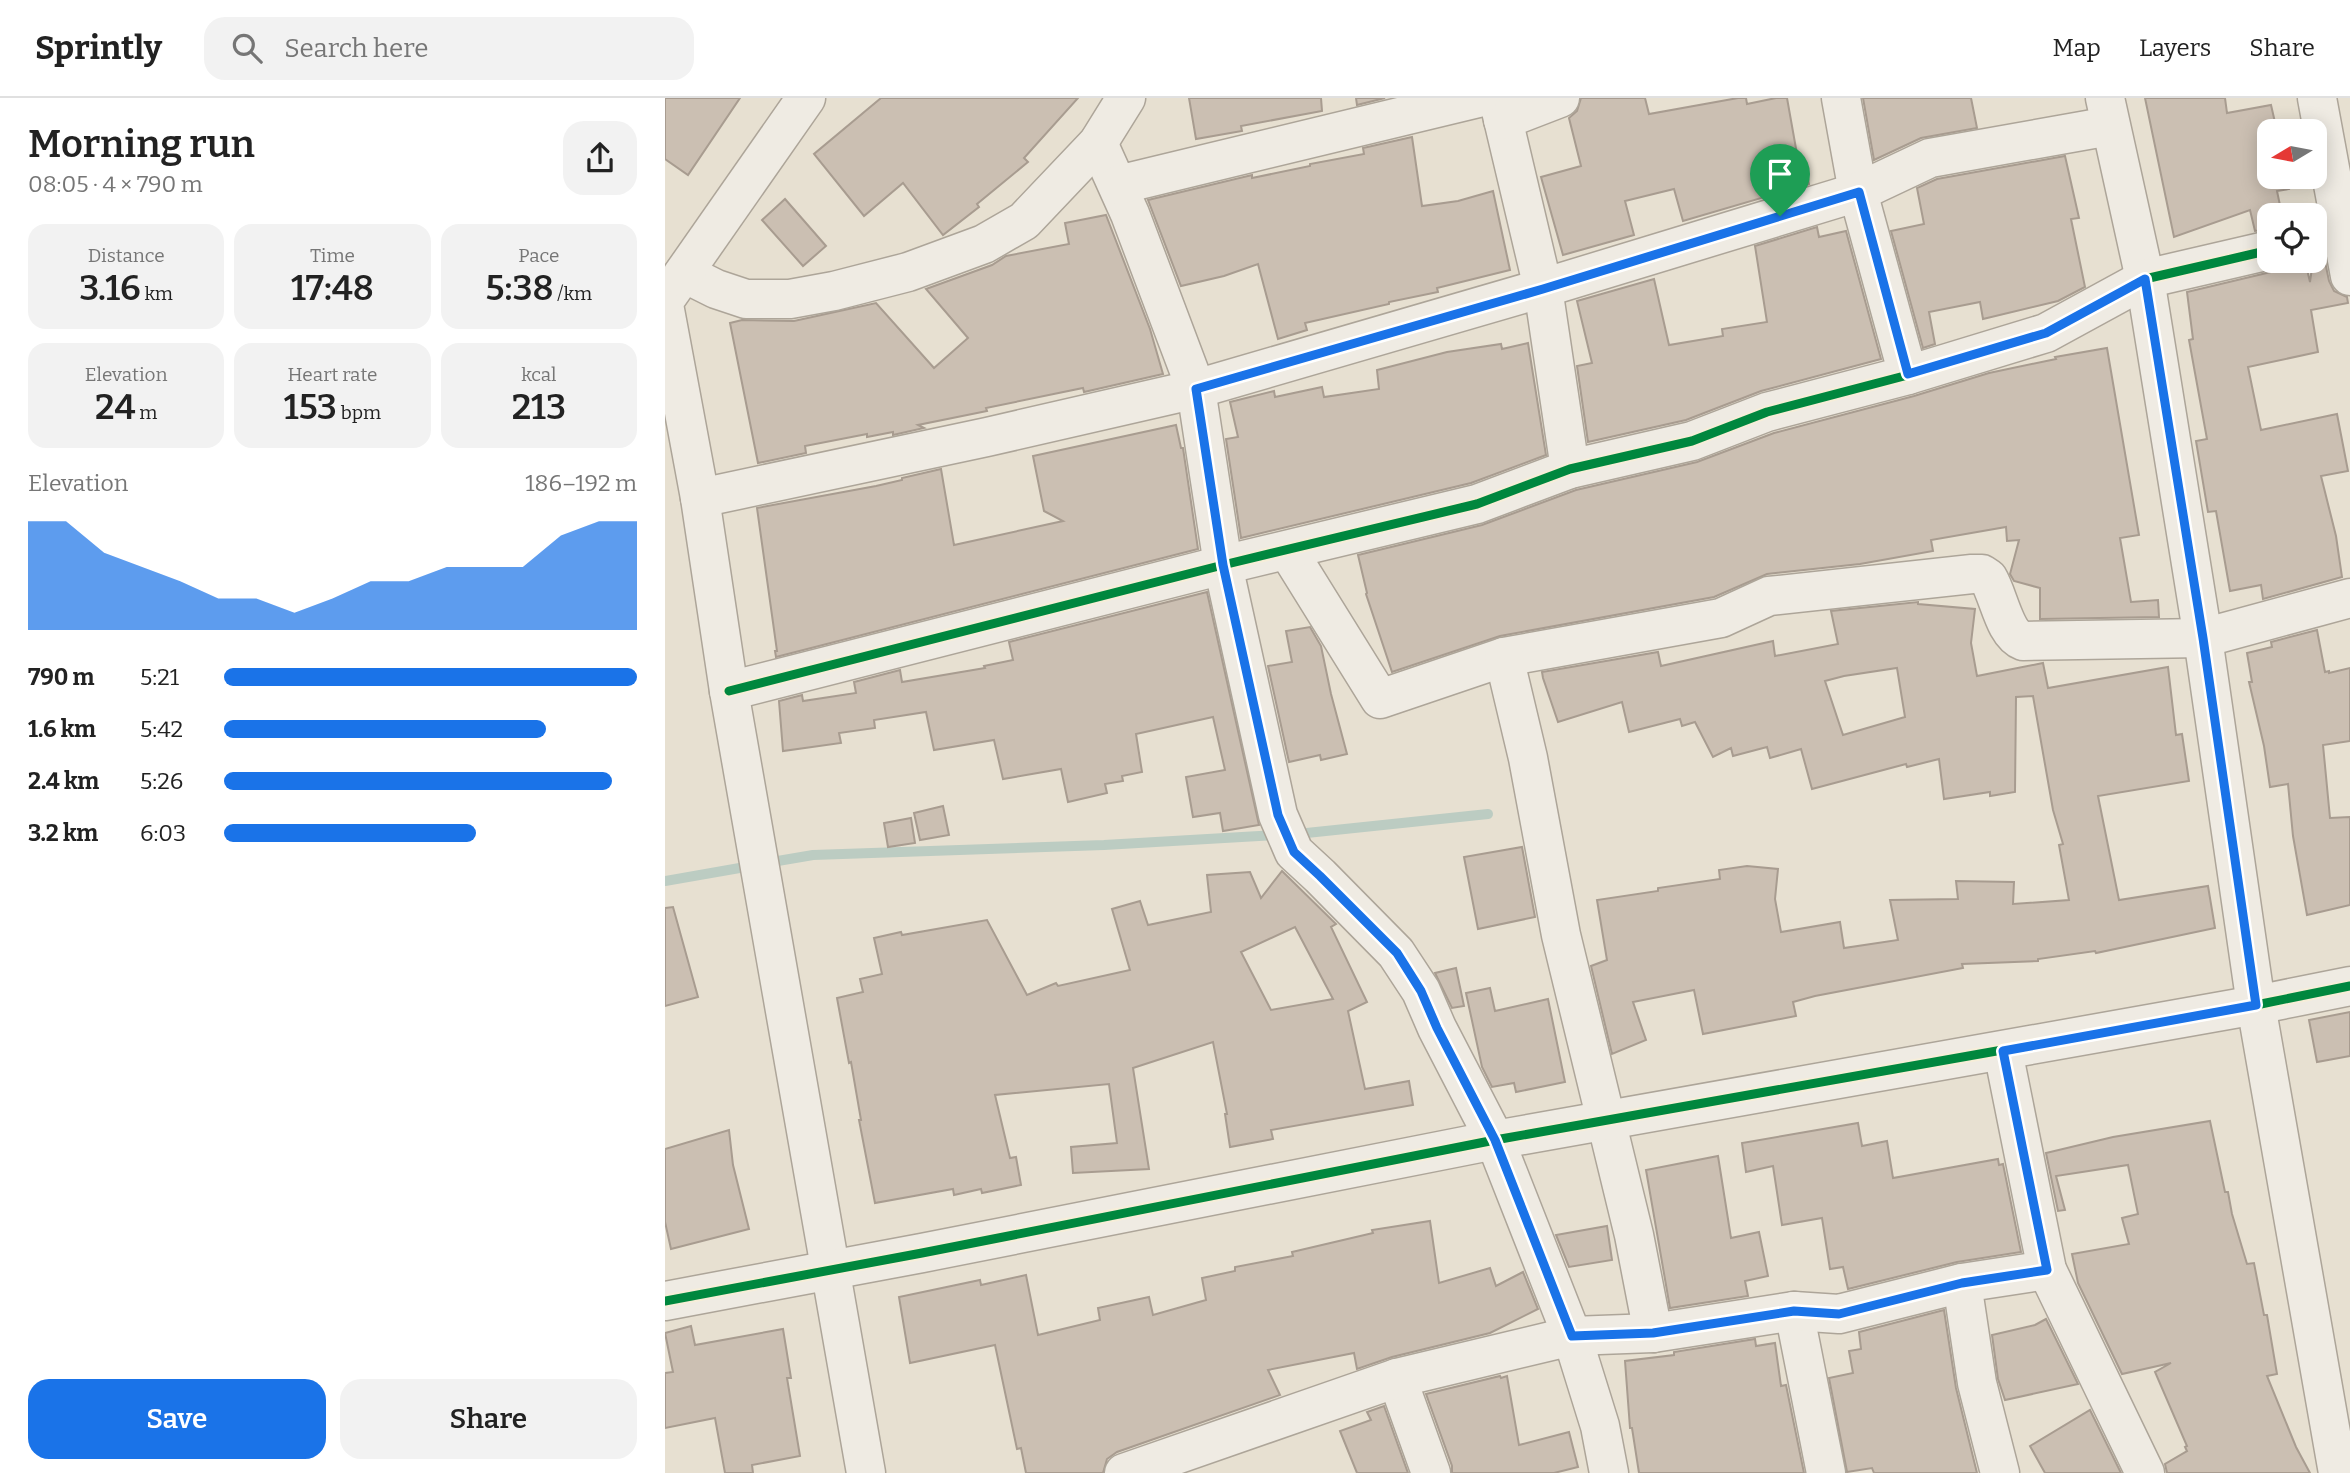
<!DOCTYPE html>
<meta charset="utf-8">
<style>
:root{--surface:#fff;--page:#f2f2f2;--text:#222;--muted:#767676;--line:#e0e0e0;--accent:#1a73e8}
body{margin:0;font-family:Bitter,serif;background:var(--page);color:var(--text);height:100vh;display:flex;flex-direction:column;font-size:26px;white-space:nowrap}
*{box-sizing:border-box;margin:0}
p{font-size:23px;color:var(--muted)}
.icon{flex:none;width:38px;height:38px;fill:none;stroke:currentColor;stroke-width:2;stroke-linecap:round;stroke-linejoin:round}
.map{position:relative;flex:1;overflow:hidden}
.details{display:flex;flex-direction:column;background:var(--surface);width:665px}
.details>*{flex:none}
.needle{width:46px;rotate:260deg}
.fabs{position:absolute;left:1592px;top:21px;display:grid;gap:14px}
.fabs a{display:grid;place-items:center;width:70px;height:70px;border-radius:14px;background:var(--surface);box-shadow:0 4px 18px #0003;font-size:35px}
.pin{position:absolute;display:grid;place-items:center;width:60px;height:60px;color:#fff;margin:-72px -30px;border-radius:50% 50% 50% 0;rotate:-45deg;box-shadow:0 0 7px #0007}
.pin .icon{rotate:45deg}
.round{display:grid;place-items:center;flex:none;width:74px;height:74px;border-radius:21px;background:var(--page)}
.head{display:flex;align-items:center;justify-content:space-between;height:119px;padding:0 28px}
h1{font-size:38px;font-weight:600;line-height:52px}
.figures{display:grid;grid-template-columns:repeat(3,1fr);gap:10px;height:119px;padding:7px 28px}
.figures div{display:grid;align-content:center;border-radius:18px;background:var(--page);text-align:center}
.figures b{font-size:35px;font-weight:600}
.figures small{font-size:19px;font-weight:400}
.figures p{font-size:19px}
.chart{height:196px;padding:14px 28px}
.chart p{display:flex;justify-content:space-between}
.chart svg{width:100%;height:126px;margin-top:7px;fill:var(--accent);opacity:.7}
.cta{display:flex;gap:14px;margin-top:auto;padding:14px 28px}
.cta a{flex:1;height:80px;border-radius:21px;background:var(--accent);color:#fff;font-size:28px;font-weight:600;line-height:80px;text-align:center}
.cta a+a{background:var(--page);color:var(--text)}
ul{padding:0 28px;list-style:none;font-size:23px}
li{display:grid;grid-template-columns:112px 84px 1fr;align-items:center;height:52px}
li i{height:18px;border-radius:9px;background:var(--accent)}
header{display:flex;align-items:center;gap:42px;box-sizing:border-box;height:98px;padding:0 35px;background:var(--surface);border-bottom:2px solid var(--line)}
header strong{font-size:33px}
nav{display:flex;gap:38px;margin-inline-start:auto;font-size:24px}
.search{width:490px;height:63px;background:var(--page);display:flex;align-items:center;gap:18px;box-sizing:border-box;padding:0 24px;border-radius:21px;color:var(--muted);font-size:26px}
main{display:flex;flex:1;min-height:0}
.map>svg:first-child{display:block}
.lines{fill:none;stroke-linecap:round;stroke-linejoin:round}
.stream{stroke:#bcccc2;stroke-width:10}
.building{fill:#cbbfb2;stroke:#a89c90;stroke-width:2;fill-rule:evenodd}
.minor-casing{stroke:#ada599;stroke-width:41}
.minor{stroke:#efebe3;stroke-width:38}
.cycleway-casing{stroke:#f7eed8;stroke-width:13}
.cycleway{stroke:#00873e;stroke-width:9}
.route-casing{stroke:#fff;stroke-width:14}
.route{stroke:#1a73e8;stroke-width:9}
</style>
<header>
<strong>Sprintly</strong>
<div class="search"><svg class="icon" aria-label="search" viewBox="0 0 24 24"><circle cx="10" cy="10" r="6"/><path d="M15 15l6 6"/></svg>Search here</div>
<nav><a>Map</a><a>Layers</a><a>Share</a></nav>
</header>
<main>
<section class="details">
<div class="head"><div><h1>Morning run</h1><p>08:05 · 4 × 790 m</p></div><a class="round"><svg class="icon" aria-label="share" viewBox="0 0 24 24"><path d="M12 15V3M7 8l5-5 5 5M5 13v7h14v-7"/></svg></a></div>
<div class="figures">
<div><p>Distance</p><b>3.16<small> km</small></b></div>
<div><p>Time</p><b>17:48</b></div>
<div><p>Pace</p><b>5:38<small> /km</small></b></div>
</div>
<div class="figures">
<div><p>Elevation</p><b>24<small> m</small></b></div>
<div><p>Heart rate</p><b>153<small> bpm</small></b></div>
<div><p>kcal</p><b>213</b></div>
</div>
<div class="chart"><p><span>Elevation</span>186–192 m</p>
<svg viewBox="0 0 160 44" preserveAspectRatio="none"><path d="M0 44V6L10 6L20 17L30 22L40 27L50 33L60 33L70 38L80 33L90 27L100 27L110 22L120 22L130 22L140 11L150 6L160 6V44z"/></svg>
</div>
<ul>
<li><b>790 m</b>5:21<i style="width:100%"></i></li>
<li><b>1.6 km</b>5:42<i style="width:78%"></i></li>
<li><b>2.4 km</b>5:26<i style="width:94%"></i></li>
<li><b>3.2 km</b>6:03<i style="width:61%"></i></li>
</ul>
<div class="cta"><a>Save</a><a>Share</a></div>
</section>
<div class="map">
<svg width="1685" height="1375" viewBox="0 0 1685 1375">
<rect width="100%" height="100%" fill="#e7e0d1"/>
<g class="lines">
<g class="stream">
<polyline points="632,736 823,716"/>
<polyline points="101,765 148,757 439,747 613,737"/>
<polyline points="0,783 86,768"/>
</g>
</g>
<g class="building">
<polygon points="0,0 75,0 23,77 0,61"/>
<polygon points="216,0 413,0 359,60 363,64 312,106 314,109 278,137 238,85 199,118 149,56"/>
<polygon points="524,0 656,0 657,13 576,28 577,33 531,41"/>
<polygon points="691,0 720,0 692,7"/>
<polygon points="916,0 980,0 984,16 1073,0 1081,0 1082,6 1111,0 1122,0 1135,73 1141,69 1144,86 1018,123 1009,91 960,103 969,137 898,157 876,79 916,68 904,20 912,13"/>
<polygon points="1198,0 1306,0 1312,30 1256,40 1209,62"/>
<polygon points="1480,0 1560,0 1562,15 1606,7 1612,33 1605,33 1605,79 1622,79 1624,91 1612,93 1617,117 1605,117 1605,131 1590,133 1585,112 1509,139"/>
<polygon points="747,39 757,108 793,103 828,93 845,172 772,190 773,194 724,204 724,206 640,225 642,232 613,241 593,166 559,178 516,188 483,102 587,77 587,80 645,68 645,66 699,56 698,50"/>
<polygon points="1400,58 1414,120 1406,121 1420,189 1393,203 1318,221 1315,204 1264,214 1270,246 1258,250 1226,133 1259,126 1252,90 1272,81"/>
<polygon points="120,101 161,148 138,168 97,122"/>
<polygon points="441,117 485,231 498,276 419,294 418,290 321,310 322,313 253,327 259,330 228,337 228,334 202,339 202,336 140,348 141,355 93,365 65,225 77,222 129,223 211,205 269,270 303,240 261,191 327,167 341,158 404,146 400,125"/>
<polygon points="1152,129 1154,139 1181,133 1216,261 1096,293 1021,322 923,344 912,268 927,265 912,203 989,181 1004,247 1058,238 1057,231 1102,224 1090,148"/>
<polygon points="1657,149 1664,183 1669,193 1682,199 1683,205 1646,212 1653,254 1583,269 1596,332 1672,316 1683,373 1656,378 1671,438 1677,479 1598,501 1596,487 1565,493 1551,413 1543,414 1531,343 1542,341 1524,242 1528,241 1522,194 1610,173 1619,168 1623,163 1640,163 1645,184 1648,163 1650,163 1650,150"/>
<polygon points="863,245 881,357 806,385 576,440 561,341 573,339 565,304 609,293 610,299 657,289 659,299 714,291 712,272 782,254 836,246 837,251"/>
<polygon points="1442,250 1474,437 1455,440 1466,504 1493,502 1494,519 1375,521 1375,490 1349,483 1345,476 1354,442 1342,443 1341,429 1266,442 1268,453 1195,466 1102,476 1049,499 835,538 727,574 701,496 702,495 693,457 817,427 911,392 1032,364 1109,335 1249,298 1324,275 1391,261 1390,259"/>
<polygon points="511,327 516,350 518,350 533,451 111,559 110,553 112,553 92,410 211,388 237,382 237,380 276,371 289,447 398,423 379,413 368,358"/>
<polygon points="542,494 594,727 558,733 555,715 528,719 521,679 560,672 548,619 471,636 477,674 457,678 458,683 440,686 442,695 403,704 396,671 338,681 329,642 269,652 261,614 209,622 210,630 174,635 176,645 118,653 114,603 137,597 138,603 191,595 189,584 235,572 237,584 320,570 319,568 348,562 344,544"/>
<path d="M 1253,504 L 1253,506 L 1310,511 L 1306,545 L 1312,578 L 1378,565 L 1383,590 L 1503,569 L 1511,637 L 1517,636 L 1524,683 L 1433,698 L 1454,802 L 1543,788 L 1550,830 L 1431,855 L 1430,853 L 1373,861 L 1373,863 L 1297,866 L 1298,870 L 1150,898 L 1128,904 L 1131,918 L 1038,936 L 1029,892 L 968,904 L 981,942 L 947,956 L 926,868 L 942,862 L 932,802 L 993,793 L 993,790 L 1055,781 L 1054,772 L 1082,768 L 1113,771 L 1110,801 L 1116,834 L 1175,824 L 1179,850 L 1233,842 L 1225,802 L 1293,801 L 1291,783 L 1349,784 L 1348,806 L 1404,802 L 1394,747 L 1398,746 L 1388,712 L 1368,598 L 1351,599 L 1350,694 L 1325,698 L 1325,694 L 1279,701 L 1274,661 L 1242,669 L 1241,666 L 1147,691 L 1136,651 L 1105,660 L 1102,649 L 1068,658 L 1066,650 L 1048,659 L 1030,624 L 1017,628 L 1015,621 L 964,634 L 957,604 L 893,624 L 878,580 L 877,574 L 993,554 L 996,568 L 1108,543 L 1110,558 L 1173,546 L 1166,513 ZM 1232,570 L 1240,619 L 1178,637 L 1160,583 L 1179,578 Z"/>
<polygon points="645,529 656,548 666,596 682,656 656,662 655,657 624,664 603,568 627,564 621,533"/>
<polygon points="1652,532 1660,574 1664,573 1664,575 1685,570 1685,643 1658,647 1665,720 1685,719 1685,807 1642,817 1628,738 1623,686 1605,689 1599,648 1584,584 1587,584 1582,555 1607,549 1606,544"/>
<polygon points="278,708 284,737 255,742 249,715"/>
<polygon points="246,720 250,745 223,749 219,725"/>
<polygon points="857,749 870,819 813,831 799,759"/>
<path d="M 617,773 L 671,826 L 666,829 L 702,904 L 683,913 L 700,991 L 744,983 L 748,1007 L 606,1032 L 608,1041 L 565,1049 L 560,1016 L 562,1016 L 548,944 L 468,970 L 484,1071 L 408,1075 L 406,1049 L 452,1045 L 444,986 L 330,997 L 345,1060 L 351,1059 L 356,1087 L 317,1095 L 316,1091 L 289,1097 L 288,1091 L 210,1105 L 194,1022 L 196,1022 L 186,964 L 184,965 L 172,900 L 198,894 L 195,881 L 217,876 L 209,840 L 236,834 L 237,837 L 322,822 L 362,897 L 391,885 L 393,888 L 465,872 L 447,811 L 475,803 L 483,827 L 546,814 L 542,777 L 585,774 L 596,800 ZM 630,829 L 668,901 L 606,912 L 576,854 Z"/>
<polygon points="8,809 33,899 0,908 0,810"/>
<polygon points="791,870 799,908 787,910 770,875"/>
<polygon points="825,890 830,913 883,901 900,984 851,994 849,985 827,989 817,969 801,895"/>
<polygon points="1685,914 1685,958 1652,964 1644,922"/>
<polygon points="1545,1023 1560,1094 1563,1094 1567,1116 1582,1166 1589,1165 1599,1217 1602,1217 1612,1276 1602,1278 1631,1349 1645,1375 1502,1375 1500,1366 1522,1353 1520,1349 1522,1348 1490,1274 1506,1265 1457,1276 1413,1185 1407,1156 1464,1146 1457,1120 1473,1116 1463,1067 1391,1078 1400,1112 1393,1113 1381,1055 1448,1039"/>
<polygon points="1193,1025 1197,1048 1222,1043 1228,1080 1333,1061 1334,1067 1338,1066 1356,1154 1292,1164 1183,1191 1178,1169 1165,1171 1157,1120 1117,1127 1108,1068 1081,1074 1077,1045"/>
<polygon points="64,1032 68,1067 84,1131 6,1151 0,1124 0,1051"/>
<polygon points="1053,1058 1066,1140 1094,1134 1103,1178 1080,1183 1083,1198 1005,1210 981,1072"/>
<polygon points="765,1123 774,1185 825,1170 831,1188 858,1174 873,1211 825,1235 727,1259 692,1271 689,1255 603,1272 615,1297 452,1354 442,1361 438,1375 361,1375 356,1350 352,1351 330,1247 245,1265 234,1199 315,1182 316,1187 361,1177 373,1237 435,1222 433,1210 484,1199 488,1217 541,1202 537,1180 570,1173 570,1169 628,1158 627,1154 708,1135 707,1132"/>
<polygon points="942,1128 947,1162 904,1169 891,1137"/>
<polygon points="1279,1212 1291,1290 1312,1375 1209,1375 1207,1370 1182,1374 1164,1280 1188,1275 1184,1253 1196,1251 1194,1234"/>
<polygon points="1381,1221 1413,1286 1340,1302 1333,1281 1327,1237 1370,1227"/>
<polygon points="26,1228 30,1247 118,1231 126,1280 122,1280 135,1358 87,1367 88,1375 60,1375 50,1320 0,1330 0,1275 8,1274 0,1235"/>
<polygon points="1090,1241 1091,1248 1110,1245 1116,1288 1121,1287 1139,1375 974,1375 967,1330 965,1330 960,1263 1009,1257 1009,1254"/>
<polygon points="835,1278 836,1280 842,1278 854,1347 904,1334 913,1369 889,1375 787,1375 787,1368 761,1296"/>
<polygon points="719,1308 743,1375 692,1375 675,1333 706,1322 702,1314"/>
<polygon points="1425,1312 1456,1375 1380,1375 1365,1348"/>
</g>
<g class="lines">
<g class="minor-casing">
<g id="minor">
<polyline points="833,0 878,190 905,371"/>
<polyline points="1176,0 1193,94 1243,277"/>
<polyline points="1440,0 1480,181 1538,540 1591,907 1673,1375"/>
<polyline points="1652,0 1685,178"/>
<polyline points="838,22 895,0"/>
<polyline points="433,45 465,116 531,291 558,467 613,717 629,754 655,778 731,855 756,893 772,930 830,1042 907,1238 935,1328 944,1375"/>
<polyline points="453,87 813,0"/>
<polyline points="19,175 51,191 81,201 125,201 169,193 243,174 319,146 359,123 433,45 461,0"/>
<polyline points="4,196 141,0"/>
<polyline points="0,212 35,400 64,593 201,1375"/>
<polyline points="35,400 322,339 531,291 878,190 1193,94 1265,60 1445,28"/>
<path d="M 623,453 L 715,601 L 839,559 L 1056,520 L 1104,498 L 1307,476 L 1317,476 L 1323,480 C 1334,498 1339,536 1358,543 L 1538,540 L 1685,500"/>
<polyline points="839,559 863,660 896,837 969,1137 988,1235"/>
<polyline points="64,593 558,467 812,406 905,371 1027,343 1102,314 1243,277 1381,235 1480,181 1605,152"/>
<polyline points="1338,953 1382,1172 1480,1375"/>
<polyline points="0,1203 257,1155 830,1042 1591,907 1685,888"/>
<polyline points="1129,1213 1161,1375"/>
<polyline points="732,1280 766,1375"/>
<polyline points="459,1375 732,1280 907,1238 988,1235 1129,1213 1174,1216 1297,1185"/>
<polyline points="1335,1375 1312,1285 1297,1185 1382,1172"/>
</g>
</g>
<use href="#minor" class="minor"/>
<g class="cycleway-casing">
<g id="cycleway">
<polyline points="64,593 558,467 812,406 905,371 1027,343 1102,314 1243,277 1381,235 1480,181 1605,152"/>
<polyline points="0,1203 257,1155 830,1042 1591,907 1685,888"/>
</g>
</g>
<use href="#cycleway" class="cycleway"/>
</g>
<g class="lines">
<g class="route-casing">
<polygon id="route" points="1194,94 1243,276 1381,235 1480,181 1538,540 1591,907 1338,953 1382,1172 1297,1185 1174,1216 1129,1213 988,1235 907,1238 830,1042 772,930 756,893 732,855 655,778 629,754 613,717 558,467 531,291 878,191"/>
</g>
<use href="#route" class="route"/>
</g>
</svg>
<div class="fabs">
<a><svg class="needle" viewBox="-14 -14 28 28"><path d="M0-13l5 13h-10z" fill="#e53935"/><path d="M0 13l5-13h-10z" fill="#767676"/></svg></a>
<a><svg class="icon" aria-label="locate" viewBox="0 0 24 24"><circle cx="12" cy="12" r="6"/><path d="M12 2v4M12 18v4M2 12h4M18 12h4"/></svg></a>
</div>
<div class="pin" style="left:1115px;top:118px;background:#1e9e55"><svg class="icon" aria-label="arrive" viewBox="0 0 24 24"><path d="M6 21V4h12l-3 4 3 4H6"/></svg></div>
</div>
</main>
